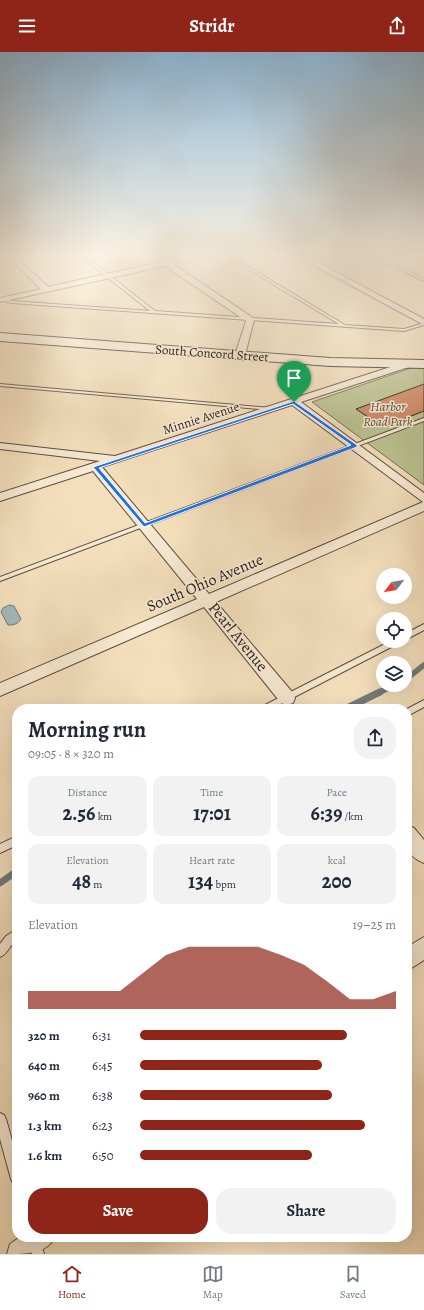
<!DOCTYPE html>
<meta charset="utf-8">
<style>
:root{--surface:#fff;--page:#f2f2f3;--text:#1f2937;--muted:#747a83;--line:#e0e1e3;--accent:#8f2418}
body{margin:0;font-family:Alegreya,serif;background:var(--page);color:var(--text);height:100vh;display:flex;flex-direction:column;font-size:15px;white-space:nowrap}
*{box-sizing:border-box;margin:0}
p{font-size:13px;color:var(--muted)}
.icon{flex:none;width:22px;height:22px;fill:none;stroke:currentColor;stroke-width:2;stroke-linecap:round;stroke-linejoin:round}
.map{position:relative;flex:1;overflow:hidden}
.side{position:absolute;left:12px;top:652px;width:400px;height:538px;display:flex;flex-direction:column;background:var(--surface);border-radius:16px;box-shadow:0 4px 16px #0002}
.side>*{flex:none}
.needle{width:26px;rotate:239deg}
.fabs{position:absolute;left:376px;top:516px;display:grid;gap:8px}
.fabs a{display:grid;place-items:center;width:36px;height:36px;border-radius:50%;background:var(--surface);box-shadow:0 4px 16px #0002;font-size:20px}
.pin{position:absolute;display:grid;place-items:center;width:34px;height:34px;color:#fff;margin:-41px -17px;border-radius:50% 50% 50% 0;rotate:-45deg;box-shadow:0 0 4px #0007}
.pin .icon{rotate:45deg}
.round{display:grid;place-items:center;flex:none;width:42px;height:42px;border-radius:16px;background:var(--page)}
.head{display:flex;align-items:center;justify-content:space-between;height:68px;padding:0 16px}
h1{font-size:22px;font-weight:700;line-height:30px}
.stats{display:grid;grid-template-columns:repeat(3,1fr);gap:6px;height:68px;padding:4px 16px}
.stats div{display:grid;align-content:center;border-radius:10px;background:var(--page);text-align:center}
.stats b{font-size:20px;font-weight:700}
.stats small{font-size:11px;font-weight:400}
.stats p{font-size:11px}
.chart{height:112px;padding:8px 16px}
.chart p{display:flex;justify-content:space-between}
.chart svg{width:100%;height:72px;margin-top:4px;fill:var(--accent);opacity:.7}
.cta{display:flex;gap:8px;margin-top:auto;padding:8px 16px}
.cta a{flex:1;height:46px;border-radius:16px;background:var(--accent);color:#fff;font-size:16px;font-weight:700;line-height:46px;text-align:center}
.cta a+a{background:var(--page);color:var(--text)}
ul{padding:0 16px;list-style:none;font-size:13px}
li{display:grid;grid-template-columns:64px 48px 1fr;align-items:center;height:30px}
li i{height:10px;border-radius:5px;background:var(--accent)}
header{display:flex;justify-content:space-between;align-items:center;height:52px;padding:0 16px;background:var(--accent);color:#fff;font-size:18px;font-weight:700}
.menu{display:flex;justify-content:space-around;align-items:center;height:56px;border-top:1px solid var(--line);background:var(--surface);font-size:11px;color:var(--muted)}
.menu a{display:grid;justify-items:center;gap:2px}
.menu .selected{color:var(--accent)}
.map>svg:first-child{display:block}
.green{fill:#bbc292;stroke:#727055}
.water{fill:#a2b9bc;stroke:#727b7a}
.lines{fill:none;stroke-linecap:round;stroke-linejoin:round}
.stream-far1{stroke:#727b7a;stroke-width:5.5}
.stream{stroke:#727b7a;stroke-width:7}
.building{fill:#cd8865;stroke:#291e18}
.lane-casing{stroke:#5c4e41;stroke-width:2}
.street-casing{stroke:#5c4e41;stroke-width:2}
.secondary-casing{stroke:#291e18;stroke-width:2}
.lane{fill:#f8ead4;fill-rule:evenodd}
.street{fill:#f8ead4;fill-rule:evenodd}
.secondary{fill:#f8ead4;fill-rule:evenodd}
.route{fill:#1a73e8;stroke:#fff;fill-rule:evenodd}
.labels{text-anchor:middle;dominant-baseline:central;stroke-width:3;stroke-linejoin:round;paint-order:stroke}
.far-street-label{font-size:13px;fill:#291e18;stroke:#f8ead4}
.far-park-label{font-size:13px;font-style:italic;fill:#554f3d;stroke:#f8ead4}
.street-label{font-size:16px;fill:#291e18;stroke:#f8ead4}
</style>
<header><svg class="icon" aria-label="menu" viewBox="0 0 24 24"><path d="M4 6h16M4 12h16M4 18h16"/></svg>Stridr<svg class="icon" aria-label="share" viewBox="0 0 24 24"><path d="M12 15V3M7 8l5-5 5 5M5 13v7h14v-7"/></svg></header>
<div class="map">
<svg width="424" height="1202" viewBox="0 0 424 1202">
<rect width="100%" height="100%" fill="#f4dfbd"/>
<filter id="stains"><feTurbulence type="fractalNoise" baseFrequency=".005" numOctaves="4"/><feColorMatrix values="0 0 0 0 .2 0 0 0 0 .09 0 0 0 0 .02 0 0 0 .5 -.17"/></filter>
<radialGradient id="worn" r=".72"><stop offset=".6" stop-color="#630" stop-opacity="0"/><stop offset="1" stop-color="#630" stop-opacity=".3"/></radialGradient>
<polygon class="green" points="414,315 424,315 424,433 312,350"/>
<path class="water" d="M 9,553 L 14,554 L 21,567 C 18,572 14,573 8,573 L 1,560 L 3,556 Z"/>
<g class="lines">
<g class="stream-far1">
<polyline points="405,628 424,613"/>
<polyline points="378,641 395,633"/>
</g>
<g class="stream">
<polyline points="345,657 380,640"/>
<polyline points="0,831 17,819"/>
</g>
</g>
<polygon class="building" points="424,332 424,359 383,375 356,357"/>
<g class="lines">
<g class="lane-casing">
<g id="lane">
<polygon points="78,202 82,202 155,259 339,272 223,202 227,202 345,273 404,277 424,271 424,273 404,279 12,251 0,248 1,246 12,249 150,259"/>
<polygon points="367,202 372,202 424,227 424,229"/>
<polygon points="0,332 271,356 273,357 271,358 0,334"/>
<polygon points="424,366 424,369 0,529 0,525"/>
<polygon points="424,572 424,578 405,588 405,582"/>
<polygon points="391,589 400,589 399,591 271,657 260,657 261,655"/>
<polygon points="424,648 424,655 407,664 407,657"/>
<polygon points="17,784 17,793 0,801 0,792"/>
<path d="M 17,877 L 17,888 C 10,892 8,902 0,905 L 0,892 L 6,884 Z"/>
<polygon points="0,1061 4,1063 6,1067 17,1106 17,1133 13,1131 11,1127 0,1087"/>
<polygon points="27,1185 39,1185 44,1202 32,1202"/>
</g>
</g>
<g class="street-casing">
<g id="street">
<polygon points="5,202 13,202 48,235 160,210 149,202 158,202 168,209 199,202 212,202 173,212 253,266 254,268 245,303 240,306 235,303 246,269 165,214 0,250 0,246 41,237"/>
<polygon points="293,202 302,202 424,267 424,273"/>
<path d="M 409,309 L 412,310 L 412,314 L 301,350 L 424,441 L 424,459 L 216,550 L 293,641 L 295,646 L 293,651 L 287,653 L 281,651 L 204,555 L 0,644 L 0,631 L 197,547 L 93,419 L 0,449 L 0,441 L 100,409 L 0,397 L 0,391 L 115,404 ZM 292,353 L 423,450 L 209,542 L 102,415 Z"/>
<path d="M 407,773 L 414,776 L 424,788 L 424,811 C 405,804 407,791 407,773 Z"/>
<polygon points="424,885 424,908 407,919 407,895"/>
<path d="M 20,1185 L 55,1185 C 46,1202 28,1202 7,1202 L 10,1192 Z"/>
</g>
</g>
<g class="secondary-casing">
<polygon id="secondary" points="0,281 330,306 424,308 424,316 330,314 0,289"/>
</g>
<use href="#lane" class="lane"/>
<use href="#street" class="street"/>
<use href="#secondary" class="secondary"/>
</g>
<linearGradient id="sky" x2="0" y2="1"><stop stop-color="#8cb6d6"/><stop offset="0.55" stop-color="#faf1e1"/><stop offset="1" stop-color="#faf1e1" stop-opacity="0"/></linearGradient>
<rect width="424" height="370" fill="url(#sky)"/>
<path class="route" d="M 294,349 L 357,393 L 357,395 L 144,475 L 93,415 ZM 293,352 L 351,393 L 145,471 L 99,416 Z"/>
<g class="labels">
<g class="far-street-label">
<text transform="translate(212 301) rotate(4)">South Concord Street</text>
<text transform="translate(201 366) rotate(-18)">Minnie Avenue</text>
</g>
<g class="far-park-label">
<text x="388" y="354">Harbor<tspan x="388" dy="15">Road Park</tspan></text>
</g>
<g class="street-label">
<text transform="translate(205 531) rotate(-23)">South Ohio Avenue</text>
<text transform="translate(238 585) rotate(51)">Pearl Avenue</text>
</g>
</g>
<rect width="100%" height="100%" filter="url(#stains)"/>
<rect width="100%" height="100%" fill="url(#worn)"/>
</svg>
<div class="fabs">
<a><svg class="needle" viewBox="-14 -14 28 28"><path d="M0-13l5 13h-10z" fill="#e53935"/><path d="M0 13l5-13h-10z" fill="#747a83"/></svg></a>
<a><svg class="icon" aria-label="locate" viewBox="0 0 24 24"><circle cx="12" cy="12" r="6"/><path d="M12 2v4M12 18v4M2 12h4M18 12h4"/></svg></a>
<a><svg class="icon" aria-label="layers" viewBox="0 0 24 24"><path d="M12 4l9 5-9 5-9-5zM3 14l9 5 9-5"/></svg></a>
</div>
<div class="pin" style="left:294px;top:350px;background:#1e9e55"><svg class="icon" aria-label="arrive" viewBox="0 0 24 24"><path d="M6 21V4h12l-3 4 3 4H6"/></svg></div>
<section class="side">
<div class="head"><div><h1>Morning run</h1><p>09:05 · 8 × 320 m</p></div><a class="round"><svg class="icon" aria-label="share" viewBox="0 0 24 24"><path d="M12 15V3M7 8l5-5 5 5M5 13v7h14v-7"/></svg></a></div>
<div class="stats">
<div><p>Distance</p><b>2.56<small> km</small></b></div>
<div><p>Time</p><b>17:01</b></div>
<div><p>Pace</p><b>6:39<small> /km</small></b></div>
</div>
<div class="stats">
<div><p>Elevation</p><b>48<small> m</small></b></div>
<div><p>Heart rate</p><b>134<small> bpm</small></b></div>
<div><p>kcal</p><b>200</b></div>
</div>
<div class="chart"><p><span>Elevation</span>19–25 m</p>
<svg viewBox="0 0 160 44" preserveAspectRatio="none"><path d="M0 44V33L10 33L20 33L30 33L40 33L50 22L60 11L70 6L80 6L90 6L100 6L110 11L120 17L130 27L140 38L150 38L160 33V44z"/></svg>
</div>
<ul>
<li><b>320 m</b>6:31<i style="width:81%"></i></li>
<li><b>640 m</b>6:45<i style="width:71%"></i></li>
<li><b>960 m</b>6:38<i style="width:75%"></i></li>
<li><b>1.3 km</b>6:23<i style="width:88%"></i></li>
<li><b>1.6 km</b>6:50<i style="width:67%"></i></li>
</ul>
<div class="cta"><a>Save</a><a>Share</a></div>
</section>
</div>
<nav class="menu">
<a class="selected"><svg class="icon" aria-label="home" viewBox="0 0 24 24"><path d="M3 11l9-7 9 7M6 9v11h12V9"/></svg>Home</a>
<a><svg class="icon" aria-label="map" viewBox="0 0 24 24"><path d="M3 6l6-2 6 2 6-2v14l-6 2-6-2-6 2zM9 4v14M15 6v14"/></svg>Map</a>
<a><svg class="icon" aria-label="saved" viewBox="0 0 24 24"><path d="M7 4h10v16l-5-4-5 4z"/></svg>Saved</a>
</nav>
